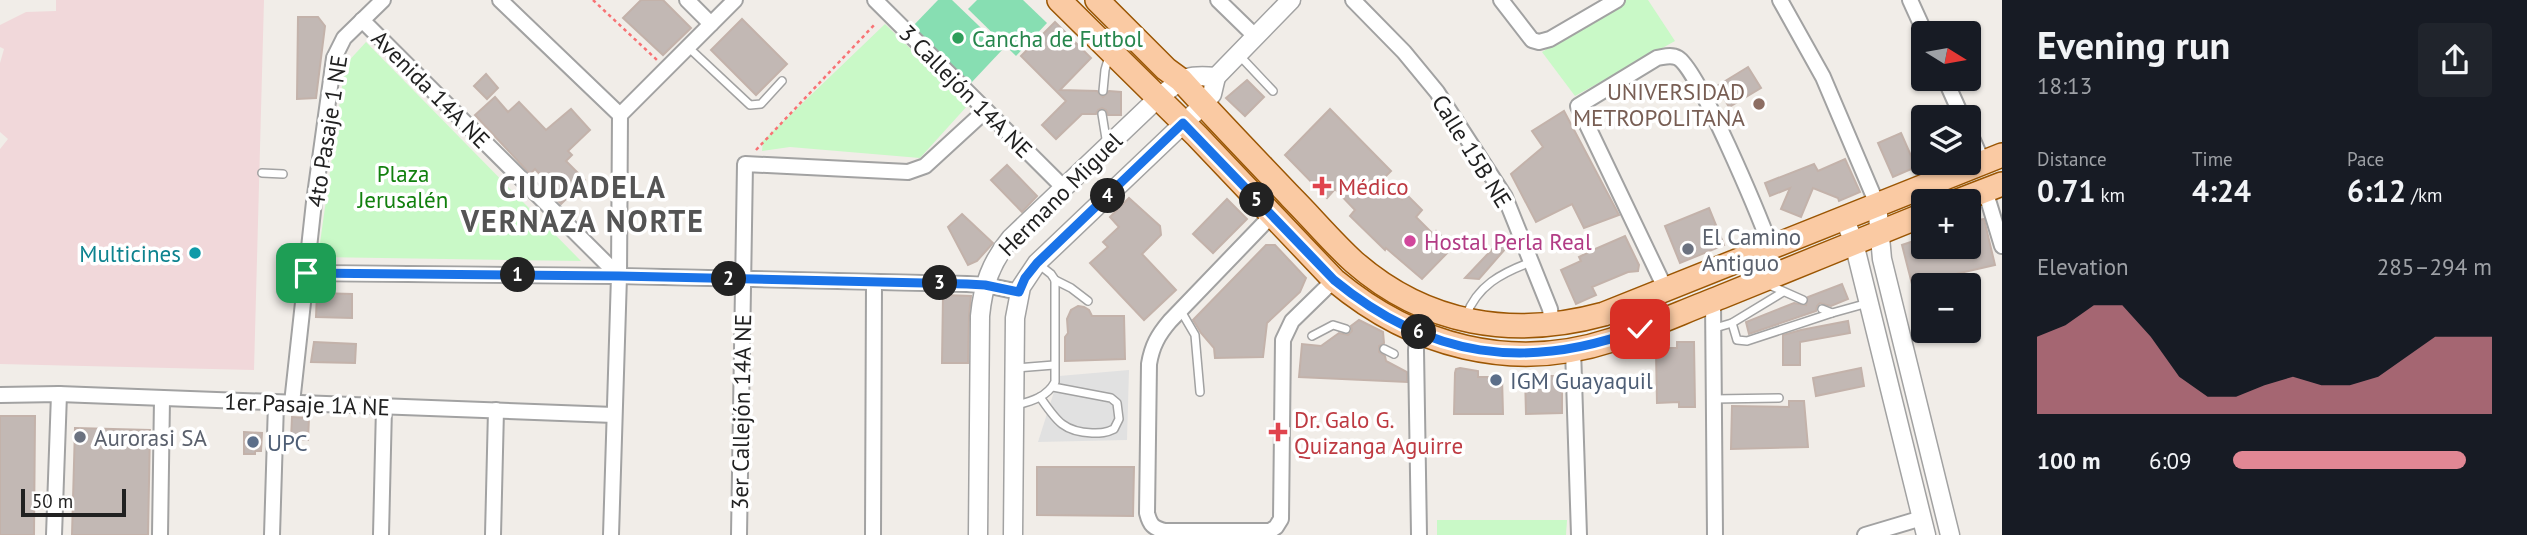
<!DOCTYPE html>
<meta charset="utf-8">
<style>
:root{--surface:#171b24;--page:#20242c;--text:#f1f3f6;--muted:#9ea1a6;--accent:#e18794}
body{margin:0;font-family:"PT Sans",sans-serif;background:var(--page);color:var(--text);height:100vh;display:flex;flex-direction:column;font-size:26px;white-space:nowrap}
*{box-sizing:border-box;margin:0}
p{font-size:23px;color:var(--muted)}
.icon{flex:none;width:38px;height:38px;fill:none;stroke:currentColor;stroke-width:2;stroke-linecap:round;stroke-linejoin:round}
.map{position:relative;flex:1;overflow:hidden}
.drawer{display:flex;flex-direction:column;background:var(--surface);width:525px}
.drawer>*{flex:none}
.needle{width:46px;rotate:101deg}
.tools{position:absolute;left:1911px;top:21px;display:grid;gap:14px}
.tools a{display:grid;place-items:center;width:70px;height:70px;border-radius:7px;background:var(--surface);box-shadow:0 2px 5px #0004;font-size:35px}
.scale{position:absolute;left:21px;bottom:18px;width:105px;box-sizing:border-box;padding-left:7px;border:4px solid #212121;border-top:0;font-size:19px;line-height:24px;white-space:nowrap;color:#212121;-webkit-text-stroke:5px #fff;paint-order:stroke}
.pin{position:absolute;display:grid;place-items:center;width:60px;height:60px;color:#fff;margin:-30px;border-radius:14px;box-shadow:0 4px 10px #0006}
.km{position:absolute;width:35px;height:35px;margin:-18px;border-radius:50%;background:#222;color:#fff;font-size:19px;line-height:35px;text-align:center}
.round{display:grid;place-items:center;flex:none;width:74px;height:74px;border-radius:7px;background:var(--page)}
.summary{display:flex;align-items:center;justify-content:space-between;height:119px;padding:0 35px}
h1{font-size:38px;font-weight:600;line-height:52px}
.figures{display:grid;grid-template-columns:repeat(3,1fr);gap:10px;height:119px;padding:7px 35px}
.figures div{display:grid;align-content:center}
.figures b{font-size:30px;font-weight:600}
.figures small{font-size:19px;font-weight:400}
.figures p{font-size:19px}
.chart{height:196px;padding:14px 35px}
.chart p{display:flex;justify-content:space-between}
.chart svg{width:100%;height:126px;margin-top:7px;fill:var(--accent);opacity:.7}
ul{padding:0 35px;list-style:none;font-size:23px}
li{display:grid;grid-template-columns:112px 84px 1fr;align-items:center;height:52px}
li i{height:18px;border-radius:9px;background:var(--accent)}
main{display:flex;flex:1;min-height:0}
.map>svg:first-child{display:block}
.commercial{fill:#f1d8da}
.park{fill:#c9f9c7}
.pitch{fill:#87deb2}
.parking{fill:#e1e1e1}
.building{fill:#c2b8b4;stroke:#c3b2aa;stroke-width:2}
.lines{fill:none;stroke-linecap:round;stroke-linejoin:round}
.service-casing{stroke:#a2a2a2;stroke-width:10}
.minor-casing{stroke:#a2a2a2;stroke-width:18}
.tertiary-casing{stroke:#a2a2a2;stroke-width:21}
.primary-casing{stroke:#9b5603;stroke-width:26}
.path{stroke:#f87274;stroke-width:2.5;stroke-dasharray:3.5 3.5;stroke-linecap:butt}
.service{stroke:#fff;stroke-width:7}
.minor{stroke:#fff;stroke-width:14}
.tertiary{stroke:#fff;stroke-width:18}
.primary{stroke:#facaa3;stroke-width:23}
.route-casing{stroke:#fff;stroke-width:14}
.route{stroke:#1a73e8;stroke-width:9}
.leisure-dot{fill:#2e9e5b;stroke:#fff;stroke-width:2.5}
.education-dot{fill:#8d6e63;stroke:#fff;stroke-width:2.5}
.health-dot{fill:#e0444e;stroke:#fff;stroke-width:2.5}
.hotel-dot{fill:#d1479c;stroke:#fff;stroke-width:2.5}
.worship-dot{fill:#6b7280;stroke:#fff;stroke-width:2.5}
.culture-dot{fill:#0f9aa8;stroke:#fff;stroke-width:2.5}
.service-dot{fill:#5c6f8a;stroke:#fff;stroke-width:2.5}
.labels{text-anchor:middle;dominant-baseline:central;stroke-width:7;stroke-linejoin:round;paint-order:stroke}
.leisure-label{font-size:23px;fill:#27864d;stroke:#fff;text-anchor:start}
.street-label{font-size:23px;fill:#212121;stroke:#fff}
.education-label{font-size:23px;fill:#785e54;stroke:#fff;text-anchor:end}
.park-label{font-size:23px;fill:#12800e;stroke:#fff}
.health-label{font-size:23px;fill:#be3a42;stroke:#fff;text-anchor:start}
.worship-label{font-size:23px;fill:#5b616d;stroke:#fff;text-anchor:start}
.hotel-label{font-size:23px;fill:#b23c85;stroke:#fff;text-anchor:start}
.culture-label{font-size:23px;fill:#0d838f;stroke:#fff;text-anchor:end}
.service-label{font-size:23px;fill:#4e5e75;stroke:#fff;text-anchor:start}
.district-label{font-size:30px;font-weight:bold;letter-spacing:2px;fill:#545454;stroke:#fff}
</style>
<main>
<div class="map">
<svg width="2002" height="535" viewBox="0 0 2002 535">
<rect width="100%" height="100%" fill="#f1ede8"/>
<polygon class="commercial" points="56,0 264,0 254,370 0,364 0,149 8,139 0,132 0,63 4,49 0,47 0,25 26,12 56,11"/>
<g class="park">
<polygon points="1626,0 1648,0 1675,41 1575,96 1542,52"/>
<polygon points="885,24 968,105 920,158 790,147 762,151 763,141"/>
<polygon points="366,42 581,261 318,257 345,65"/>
<polygon points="1437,520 1567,520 1566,535 1437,535"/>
</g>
<g class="pitch">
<polygon points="938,0 952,0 1003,49 971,83 912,27"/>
<polygon points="977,0 1023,0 1047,23 1016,56 968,9"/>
</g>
<polygon class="parking" points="1129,370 1127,440 1038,442 1059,376"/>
<g class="building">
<polygon points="641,0 663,0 691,28 663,55 623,18"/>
<polygon points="298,17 318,17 325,26 316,98 297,99"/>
<polygon points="742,19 787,64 756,95 711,50"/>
<polygon points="1055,22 1091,58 1060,90 1097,91 1103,97 1109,91 1121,92 1121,115 1108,115 1106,110 1102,108 1098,110 1096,114 1082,114 1056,139 1042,125 1066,101 1021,56"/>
<polygon points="1748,67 1761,88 1729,107 1717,86"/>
<polygon points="486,74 498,88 487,99 474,86"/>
<polygon points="1247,80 1264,97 1245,116 1226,98"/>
<polygon points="495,97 508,112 519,102 546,130 571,109 590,130 568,151 572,155 566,161 585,180 561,204 548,190 552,187 535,169 530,174 475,115"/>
<polygon points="1330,109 1391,171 1382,180 1402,199 1406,194 1422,210 1416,217 1433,234 1436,231 1453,247 1422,279 1386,248 1385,250 1350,216 1355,210 1335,189 1327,198 1285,155"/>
<polygon points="1564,111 1619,215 1584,228 1572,204 1536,222 1511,174 1543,147 1532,131"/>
<polygon points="1901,133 1916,167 1893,177 1878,143"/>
<polygon points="1845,159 1860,192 1839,201 1838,198 1813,188 1801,217 1781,209 1790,188 1770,196 1765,183 1814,164 1818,171"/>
<polygon points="1007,165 1037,196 1022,212 991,180"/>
<polygon points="1129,198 1160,226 1161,235 1142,254 1176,290 1144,320 1090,263 1108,247 1103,242 1119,227 1110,217"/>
<polygon points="1227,199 1247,219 1213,253 1193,234"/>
<polygon points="1709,208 1724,245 1680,263 1665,226"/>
<polygon points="962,214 993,243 977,261 968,265 948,227"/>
<polygon points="1984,219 1995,265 1912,284 1902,245 1923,238 1923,247 1969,247 1969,222"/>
<polygon points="1625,236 1639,265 1638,271 1628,272 1592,287 1596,295 1576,304 1561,270 1581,261 1579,257 1593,250"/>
<polygon points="1499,242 1506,248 1479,279 1465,278"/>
<polygon points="1266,245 1275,245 1306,278 1300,292 1267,323 1263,357 1215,358 1214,348 1201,333 1193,320"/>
<polygon points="1842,284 1848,299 1831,306 1820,303 1817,306 1816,311 1749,334 1746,322 1794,303 1806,305 1808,297"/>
<polygon points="317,293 352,294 352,318 316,317"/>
<polygon points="943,295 971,296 969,316 968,363 942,363"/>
<polygon points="1078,306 1084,307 1089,310 1092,316 1124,316 1125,359 1065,361 1065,337 1068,333 1067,319 1071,310"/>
<polygon points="1359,320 1383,332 1384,343 1379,346 1379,352 1385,356 1386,361 1407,372 1407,382 1299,377 1302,344 1321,346 1339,333 1348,335 1352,331 1351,326"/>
<polygon points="1848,321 1850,333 1800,342 1800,365 1783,365 1783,335 1801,330"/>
<polygon points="314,342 356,344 355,363 311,362"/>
<polygon points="1677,342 1694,342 1695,407 1679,407 1679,402 1657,403 1656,353 1665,353 1665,348 1677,348"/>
<polygon points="1460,368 1478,371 1478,377 1502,377 1503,414 1454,414 1455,373 1456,369"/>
<polygon points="1861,368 1864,386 1816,396 1813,378"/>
<polygon points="1525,376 1562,376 1562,413 1526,414"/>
<polygon points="1789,401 1804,401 1808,447 1731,449 1732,406 1789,407"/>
<polygon points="0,416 35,416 34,535 0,535"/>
<polygon points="292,417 309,418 308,440 291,439"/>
<polygon points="75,428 150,430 148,535 72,535"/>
<polygon points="244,432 262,433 261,451 255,451 255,454 244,454"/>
<polygon points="1037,467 1134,467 1133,516 1037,515"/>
</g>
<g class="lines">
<g class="service-casing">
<g id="service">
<polyline points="688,47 750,105 761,104 782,81"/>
<polyline points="1239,55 1273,91"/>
<polyline points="1103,91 1105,70 1109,56"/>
<polyline points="1102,114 1107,145"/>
<polyline points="262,173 283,174"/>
<polyline points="1055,280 1071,288 1088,301"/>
<polyline points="1767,284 1803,300"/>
<polyline points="1822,309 1832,313 1868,303"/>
<polyline points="1181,311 1195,335 1200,392"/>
<path d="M 1466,316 C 1477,286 1501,273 1531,262"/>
<polyline points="1732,323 1737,340 1747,341 1832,313"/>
<polyline points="1715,328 1732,323 1783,292"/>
<polyline points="1312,336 1333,325 1346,329"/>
<polyline points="1384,349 1394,354"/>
<polyline points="1016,368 1054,365"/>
<path d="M 1040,397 C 1056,420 1063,432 1092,433 C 1101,433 1106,433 1114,429 L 1119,419 L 1117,403 L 1111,398 L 1053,387"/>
<polyline points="1714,399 1779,398"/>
<path d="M 1017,405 C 1032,401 1047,397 1055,382 L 1055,280 L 1051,274 L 1037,263"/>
</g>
</g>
<g class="minor-casing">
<g id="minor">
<polyline points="500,0 620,115"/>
<polyline points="687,0 711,24"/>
<polyline points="875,0 1058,182"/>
<polyline points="1218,0 1256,37"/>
<polyline points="1353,0 1404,52 1437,92 1505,197 1550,309 1552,326"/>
<polyline points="1501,0 1532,40 1539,42 1550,39 1617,0"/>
<polyline points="1780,0 1823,77 1877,204"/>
<polyline points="1910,0 1925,33"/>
<polyline points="362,20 619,276"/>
<polyline points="1945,79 1962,117"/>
<polyline points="1969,131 1983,163"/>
<polyline points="1985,190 2002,246"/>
<path d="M 1272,215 L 1170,321 C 1158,335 1152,346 1149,364 L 1147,513 C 1150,525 1153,528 1165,531 L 1270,531 L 1276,527 L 1281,519 L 1283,340 L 1292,321 L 1334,280"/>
<polyline points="306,273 619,276 967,284 985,285 1019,292"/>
<path d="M 1666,290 L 1578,106 L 1657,58 C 1664,57 1671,54 1678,58 C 1699,70 1760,218 1771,248"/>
<polyline points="1713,300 1715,535"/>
<polyline points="1418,332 1416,350 1419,535"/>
<polyline points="1573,349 1579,535"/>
<polyline points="0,395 59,394 614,415"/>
<polyline points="292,403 314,202 334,58 344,38 383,0"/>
<polyline points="54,535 59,394"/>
<polyline points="160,535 162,399"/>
<polyline points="272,535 276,403"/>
<polyline points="381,535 384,407"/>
<polyline points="493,535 496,410"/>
<polyline points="611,535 619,276 620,115 735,0"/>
<polyline points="739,535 745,164 908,172 925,166 985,111"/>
<polyline points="873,535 874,282"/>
<polyline points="1865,535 1922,518"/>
</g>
</g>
<g class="tertiary-casing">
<g id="tertiary">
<polyline points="1216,77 1291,0"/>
<polyline points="1877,204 1882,259 1950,535"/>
<polyline points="1844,217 1854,243 1926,535"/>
<path d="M 978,535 L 980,316 C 983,285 991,262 1011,238 L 1158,98 C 1183,79 1183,74 1216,77 L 1212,94 L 1203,105 L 1037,263 L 1021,287 L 1015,318 L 1013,535"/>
</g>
</g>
<g class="primary-casing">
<g id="primary">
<path d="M 1059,0 L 1197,136 L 1334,280 C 1413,346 1512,373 1612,340 C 1649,327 1685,311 1721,297 C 1788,270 1856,242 1923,215"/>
<path d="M 1097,0 L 1166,69 L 1181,80 C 1217,120 1254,158 1291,197 C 1312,218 1332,242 1354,262 C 1426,325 1513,339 1604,314 L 2002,155"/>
<polyline points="1958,201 2002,184"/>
</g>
</g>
<g class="path">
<polyline points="593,0 657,60"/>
<polyline points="756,150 876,23"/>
</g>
<use href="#service" class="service"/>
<use href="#minor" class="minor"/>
<use href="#tertiary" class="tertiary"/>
<use href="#primary" class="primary"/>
</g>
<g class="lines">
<g class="route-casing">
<path id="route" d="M 306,273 L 619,276 L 967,284 L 985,285 L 1019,292 L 1025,278 L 1037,263 L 1183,123 L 1334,280 C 1429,358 1526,372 1640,329"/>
</g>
<use href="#route" class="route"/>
</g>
<circle class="leisure-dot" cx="958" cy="38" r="7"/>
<circle class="education-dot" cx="1759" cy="104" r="7"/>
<g class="health-dot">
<path d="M1318.5 175.5h7v7h7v7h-7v7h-7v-7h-7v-7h7z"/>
<path d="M1274.5 421.5h7v7h7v7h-7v7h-7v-7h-7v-7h7z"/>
</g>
<circle class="hotel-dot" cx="1410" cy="241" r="7"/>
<g class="worship-dot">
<circle cx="1688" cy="249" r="7"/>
<circle cx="80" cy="437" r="7"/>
</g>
<circle class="culture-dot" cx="195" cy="253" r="7"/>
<g class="service-dot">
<circle cx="1496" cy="380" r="7"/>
<circle cx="253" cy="442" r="7"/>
</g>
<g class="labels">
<g class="leisure-label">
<text x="972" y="38">Cancha de Futbol</text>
</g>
<g class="street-label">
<text transform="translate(431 89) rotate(45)">Avenida 14A NE</text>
<text transform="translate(966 91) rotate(45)">3 Callejón 14A NE</text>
<text transform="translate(327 131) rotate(-81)">4to Pasaje 1 NE</text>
<text transform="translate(1472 151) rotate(58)">Calle 15B NE</text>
<text transform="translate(1060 194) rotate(-45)">Hermano Miguel</text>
<text transform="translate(307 404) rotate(2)">1er Pasaje 1A NE</text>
<text transform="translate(741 412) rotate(-89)">3er Callejón 14A NE</text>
</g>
<g class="education-label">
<text x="1745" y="91">UNIVERSIDAD<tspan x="1745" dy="26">METROPOLITANA</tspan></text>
</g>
<g class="park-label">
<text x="403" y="173">Plaza<tspan x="403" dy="26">Jerusalén</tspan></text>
</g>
<g class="health-label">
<text x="1338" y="186">Médico</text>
<text x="1294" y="419">Dr. Galo G.<tspan x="1294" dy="26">Quizanga Aguirre</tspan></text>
</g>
<g class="worship-label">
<text x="1702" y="236">El Camino<tspan x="1702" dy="26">Antiguo</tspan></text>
<text x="94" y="437">Aurorasi SA</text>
</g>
<g class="hotel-label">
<text x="1424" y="241">Hostal Perla Real</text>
</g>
<g class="culture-label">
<text x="181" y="253">Multicines</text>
</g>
<g class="service-label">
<text x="1510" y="380">IGM Guayaquil</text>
<text x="267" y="442">UPC</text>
</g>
<g class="district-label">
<text x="583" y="186">CIUDADELA<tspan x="583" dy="34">VERNAZA NORTE</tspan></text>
</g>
</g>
</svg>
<div class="tools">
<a><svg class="needle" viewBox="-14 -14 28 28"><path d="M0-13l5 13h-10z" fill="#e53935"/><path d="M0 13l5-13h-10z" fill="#9ea1a6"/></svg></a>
<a><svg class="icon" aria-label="layers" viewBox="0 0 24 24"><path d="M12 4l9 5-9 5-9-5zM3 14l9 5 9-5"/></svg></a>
<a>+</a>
<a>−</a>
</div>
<div class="scale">50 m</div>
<div class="pin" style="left:306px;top:273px;background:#1e9e55"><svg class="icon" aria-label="arrive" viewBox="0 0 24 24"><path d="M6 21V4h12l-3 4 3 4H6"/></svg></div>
<div class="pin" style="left:1640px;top:329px;background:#d93025"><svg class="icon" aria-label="check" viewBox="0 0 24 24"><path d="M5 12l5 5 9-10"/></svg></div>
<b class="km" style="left:518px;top:275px">1</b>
<b class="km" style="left:729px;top:279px">2</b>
<b class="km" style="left:940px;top:283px">3</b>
<b class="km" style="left:1108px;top:196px">4</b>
<b class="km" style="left:1257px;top:200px">5</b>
<b class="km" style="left:1419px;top:332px">6</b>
</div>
<section class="drawer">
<div class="summary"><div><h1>Evening run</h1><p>18:13</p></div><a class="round"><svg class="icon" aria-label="share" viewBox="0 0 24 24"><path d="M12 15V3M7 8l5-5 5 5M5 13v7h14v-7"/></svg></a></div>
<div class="figures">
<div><p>Distance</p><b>0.71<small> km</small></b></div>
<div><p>Time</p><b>4:24</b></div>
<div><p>Pace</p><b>6:12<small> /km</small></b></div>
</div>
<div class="chart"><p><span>Elevation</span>285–294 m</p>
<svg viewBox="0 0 160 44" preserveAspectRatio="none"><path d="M0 44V17L10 13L20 6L30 6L40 17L50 31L60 38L70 38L80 34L90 31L100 34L110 34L120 31L130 24L140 17L150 17L160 17V44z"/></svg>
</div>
<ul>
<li><b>100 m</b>6:09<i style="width:90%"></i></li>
</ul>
</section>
</main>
